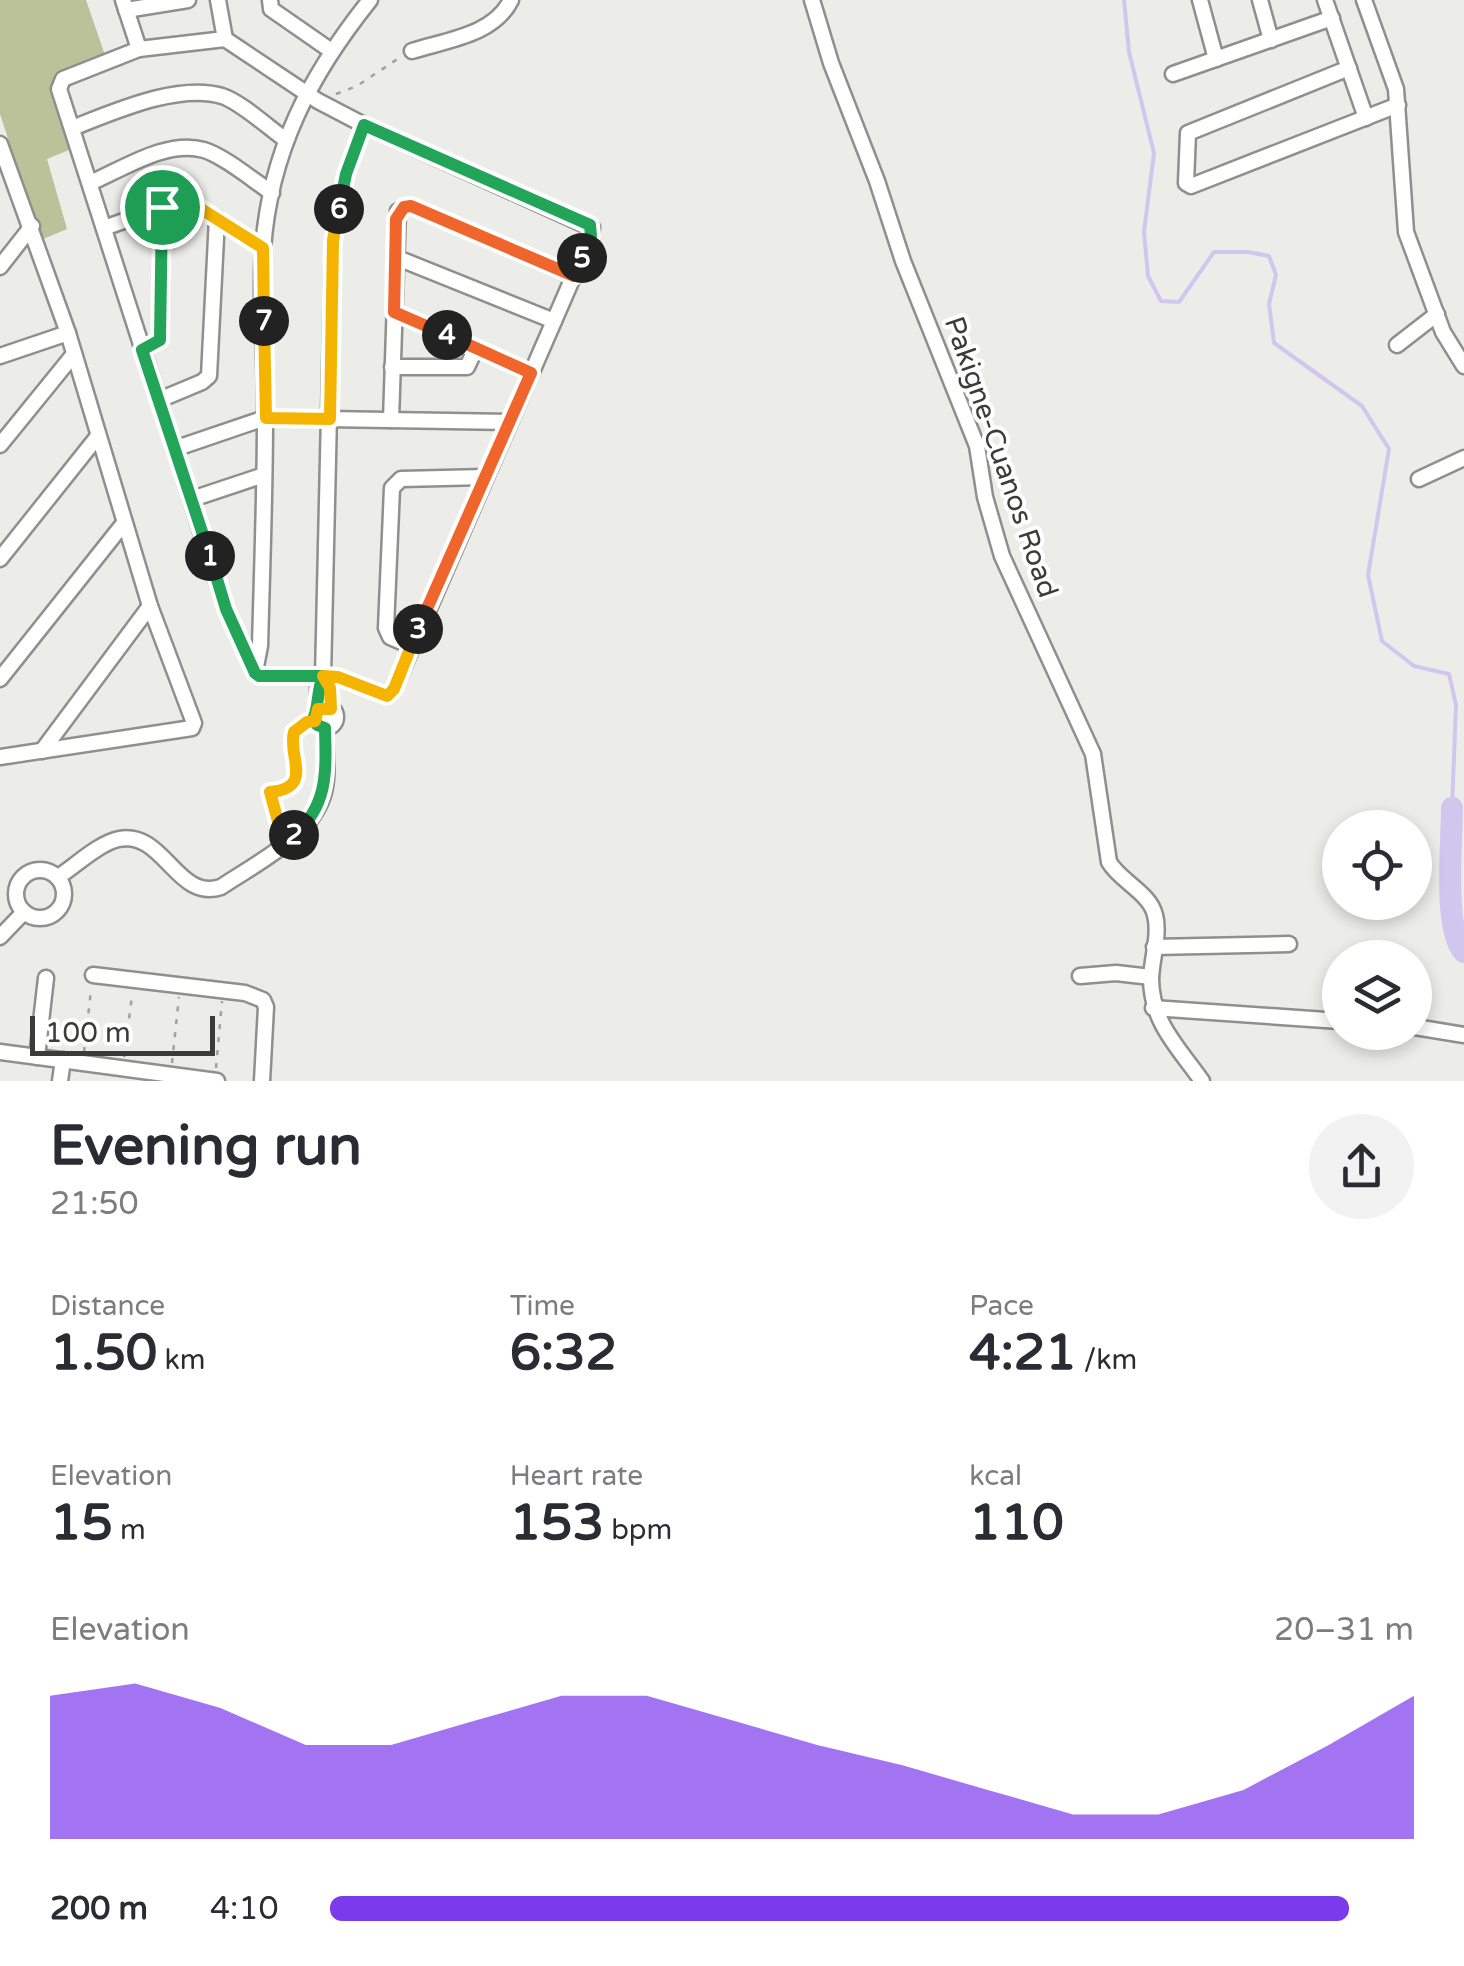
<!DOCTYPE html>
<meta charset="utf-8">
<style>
:root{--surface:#fff;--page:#f2f2f3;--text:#2b2b33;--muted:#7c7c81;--accent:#7c3aed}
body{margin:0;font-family:"Varela Round",sans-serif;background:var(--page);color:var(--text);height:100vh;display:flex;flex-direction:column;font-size:38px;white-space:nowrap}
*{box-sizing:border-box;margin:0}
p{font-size:32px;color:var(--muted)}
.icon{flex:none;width:55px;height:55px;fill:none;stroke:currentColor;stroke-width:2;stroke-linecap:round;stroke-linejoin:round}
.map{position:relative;height:1081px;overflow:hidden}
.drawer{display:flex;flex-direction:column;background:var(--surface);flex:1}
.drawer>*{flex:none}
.controls{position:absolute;left:1322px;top:810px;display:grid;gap:20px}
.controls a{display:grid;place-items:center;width:110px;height:110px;border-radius:50%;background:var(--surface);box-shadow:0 5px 15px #0003;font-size:50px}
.scale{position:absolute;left:30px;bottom:25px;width:185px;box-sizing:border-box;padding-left:10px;border:5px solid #3b3b3a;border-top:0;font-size:28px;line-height:35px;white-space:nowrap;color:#3b3b3a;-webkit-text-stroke:8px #fff;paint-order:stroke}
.pin{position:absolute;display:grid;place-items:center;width:85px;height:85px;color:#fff;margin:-42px;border:5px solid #fff;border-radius:50%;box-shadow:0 2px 10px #0007}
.km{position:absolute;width:50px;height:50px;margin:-25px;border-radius:50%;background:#222;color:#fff;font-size:28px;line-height:50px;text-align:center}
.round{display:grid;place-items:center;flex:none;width:105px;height:105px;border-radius:52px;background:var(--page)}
.summary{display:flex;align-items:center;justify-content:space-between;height:170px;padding:0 50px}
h1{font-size:55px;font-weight:800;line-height:75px}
.stats{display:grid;grid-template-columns:repeat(3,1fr);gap:15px;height:170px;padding:10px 50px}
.stats div{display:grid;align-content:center}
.stats b{font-size:50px;font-weight:800}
.stats small{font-size:28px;font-weight:400}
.stats p{font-size:28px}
.chart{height:280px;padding:20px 50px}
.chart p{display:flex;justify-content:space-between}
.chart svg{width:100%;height:180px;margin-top:10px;fill:var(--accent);opacity:.7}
ul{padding:0 50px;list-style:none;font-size:32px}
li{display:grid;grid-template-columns:160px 120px 1fr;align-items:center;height:75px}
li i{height:25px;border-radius:12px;background:var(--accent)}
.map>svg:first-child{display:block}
.green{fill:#bbc199}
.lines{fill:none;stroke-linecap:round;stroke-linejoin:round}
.stream{stroke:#d0c7ef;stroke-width:4}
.river{stroke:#d0c7ef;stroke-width:22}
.minor-casing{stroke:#8f908c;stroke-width:19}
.path{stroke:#a1a19f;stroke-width:2.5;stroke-dasharray:5 8;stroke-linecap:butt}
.minor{stroke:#fff;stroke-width:14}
.split-1-casing{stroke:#fff;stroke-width:20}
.split-2-casing{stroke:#fff;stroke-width:20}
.split-3-casing{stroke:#fff;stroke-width:20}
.split-4-casing{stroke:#fff;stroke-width:20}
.split-5-casing{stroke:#fff;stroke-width:20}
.split-6-casing{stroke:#fff;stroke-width:20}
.split-7-casing{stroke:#fff;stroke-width:20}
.split-8-casing{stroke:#fff;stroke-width:20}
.split-1{stroke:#22a559;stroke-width:12}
.split-2{stroke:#22a559;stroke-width:12}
.split-3{stroke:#f5b400;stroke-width:12}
.split-4{stroke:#f0652b;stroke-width:12}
.split-5{stroke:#f0652b;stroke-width:12}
.split-6{stroke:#22a559;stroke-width:12}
.split-7{stroke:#f5b400;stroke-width:12}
.split-8{stroke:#f5b400;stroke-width:12}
.labels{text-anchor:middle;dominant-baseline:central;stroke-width:8;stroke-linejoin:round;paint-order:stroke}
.street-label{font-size:28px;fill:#3b3b3a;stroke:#fff}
</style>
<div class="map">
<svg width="1464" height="1081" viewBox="0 0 1464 1081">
<rect width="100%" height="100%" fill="#ecece9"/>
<polygon class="green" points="0,0 86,0 109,67 50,91 69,150 47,159 67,229 41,240 0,114"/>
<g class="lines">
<polyline class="stream" points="1124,0 1129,52 1154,153 1144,232 1148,276 1161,301 1179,302 1214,252 1248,252 1269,256 1276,275 1269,304 1274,343 1362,406 1389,449 1368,575 1382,641 1414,666 1449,674 1456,705 1452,808"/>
<path class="river" d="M 1452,808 C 1452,840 1443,931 1464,952"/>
<g class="minor-casing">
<g id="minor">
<polyline points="123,0 139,49"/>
<polyline points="218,0 225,39"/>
<polyline points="270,0 271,9 330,50"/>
<path d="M 812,0 L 831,63 L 877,181 L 903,261 L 977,446 L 985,497 L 1002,556 L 1093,754 L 1109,862 C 1120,881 1150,893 1155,915 C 1160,934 1152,958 1151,978 C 1151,1022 1178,1047 1202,1081"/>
<polyline points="1200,0 1216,59"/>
<polyline points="1260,0 1271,40"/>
<polyline points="1325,0 1366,118"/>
<polyline points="1364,0 1396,89 1406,232 1443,332 1464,366"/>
<polyline points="126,10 188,0"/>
<polygon points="225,39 318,101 364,125 592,228 591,236 394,689 387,696 338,677 259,676 255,673 226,609 59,89 63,79 139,49"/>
<path d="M 412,51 C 447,40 494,35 511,0"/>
<polyline points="1349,68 1188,133 1186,183 1191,186 1398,105"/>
<polyline points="1173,74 1332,18"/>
<path d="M 72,128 C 114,112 177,83 222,96 C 241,102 270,129 286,140"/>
<polyline points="0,144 68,333 150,606 194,723 192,728 0,757"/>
<path d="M 90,183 C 123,169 167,139 204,150 C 224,156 254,181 272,193"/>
<polyline points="104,228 174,203 190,202 263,248"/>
<polyline points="395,257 554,321"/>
<polyline points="0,267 32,226"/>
<polyline points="394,312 531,373"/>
<polyline points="1397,345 1437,314"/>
<polyline points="142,351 160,340 162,207"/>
<polyline points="0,356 68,333"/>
<polyline points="392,367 467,367 476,348"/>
<polyline points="159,400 202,382 209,376 217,218"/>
<polyline points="391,420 398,211 411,206 573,276"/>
<polyline points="0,445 74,354"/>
<polyline points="174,449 265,418 510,422"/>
<polyline points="1419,479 1464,458"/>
<polyline points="192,499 264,475"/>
<polyline points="0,559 98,436"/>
<polyline points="411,646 390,637 386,628 392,488 401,479 485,477"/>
<path d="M 255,672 L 260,646 C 262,570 265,493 265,417 C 266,361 259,304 263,249 C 270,151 310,75 370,0"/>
<polyline points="323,677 333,239 346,174 364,125"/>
<polyline points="0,679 124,523"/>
<circle cx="325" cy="717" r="11"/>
<polyline points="318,709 318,689 323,677 330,688 331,709"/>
<polyline points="42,751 150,606"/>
<circle cx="40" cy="894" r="24"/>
<path d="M 58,877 C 75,866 99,843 119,839 C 164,830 177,902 221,887 C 255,864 313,836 324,792 C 329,772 325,748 325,728"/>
<polyline points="0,937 24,912"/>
<polyline points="1154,947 1289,944"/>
<polyline points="93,975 245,993 263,1000 266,1007 262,1081"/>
<polyline points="1080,976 1116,973 1151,977"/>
<polyline points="1153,1008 1340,1021"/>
<polyline points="1415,1027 1464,1035"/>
<polyline points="0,1052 217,1081"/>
<polyline points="37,1057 46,978"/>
<polyline points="60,1081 63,1060"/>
</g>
</g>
<g class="path">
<polyline points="336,94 357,86 402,56"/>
<path d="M 282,832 L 271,792 C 310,788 293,764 292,740 L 299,726 L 313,721"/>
<polyline points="84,1052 91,990"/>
<polyline points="124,1057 132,996"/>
<polyline points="172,1063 179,997"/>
<polyline points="216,1068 222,1001"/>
</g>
<use href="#minor" class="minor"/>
</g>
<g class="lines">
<g class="split-1-casing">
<polyline id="split-1" points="162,207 160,340 142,350 210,556"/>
</g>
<g class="split-2-casing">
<path id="split-2" d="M 210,556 L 226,609 L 255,673 L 259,676 L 323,676 C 317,690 319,704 314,717 L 317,725 L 325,728 C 326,770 329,805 294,835"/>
</g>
<g class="split-3-casing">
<path id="split-3" d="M 294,835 L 284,843 L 270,792 C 315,788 287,756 294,732 L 307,722 L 315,721 L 318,709 L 331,709 L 330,688 L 323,676 L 338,677 L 387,696 L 394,689 L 418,629"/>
</g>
<g class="split-4-casing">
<polyline id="split-4" points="418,629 531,373 447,335"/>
</g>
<g class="split-5-casing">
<polyline id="split-5" points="447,335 394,312 396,219 404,207 411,206 574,276 582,258"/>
</g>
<g class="split-6-casing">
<polyline id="split-6" points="339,209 346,174 364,125 590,225 591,236 582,258"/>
</g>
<g class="split-7-casing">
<polyline id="split-7" points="264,321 266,418 330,419 333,240 339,209"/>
</g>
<g class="split-8-casing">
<polyline id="split-8" points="162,207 190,202 263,248 264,321"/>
</g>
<use href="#split-1" class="split-1"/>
<use href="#split-2" class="split-2"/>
<use href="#split-3" class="split-3"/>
<use href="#split-4" class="split-4"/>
<use href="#split-5" class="split-5"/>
<use href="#split-6" class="split-6"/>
<use href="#split-7" class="split-7"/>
<use href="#split-8" class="split-8"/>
</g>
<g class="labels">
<g class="street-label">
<text transform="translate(1001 457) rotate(71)">Pakigne-Cuanos Road</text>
</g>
</g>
</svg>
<div class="controls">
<a><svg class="icon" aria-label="locate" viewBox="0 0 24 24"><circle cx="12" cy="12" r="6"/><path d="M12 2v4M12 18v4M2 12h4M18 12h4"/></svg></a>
<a><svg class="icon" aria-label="layers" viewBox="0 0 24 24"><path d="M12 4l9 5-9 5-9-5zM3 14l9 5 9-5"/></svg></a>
</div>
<div class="scale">100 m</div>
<div class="pin" style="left:162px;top:207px;background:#1e9e55"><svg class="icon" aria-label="arrive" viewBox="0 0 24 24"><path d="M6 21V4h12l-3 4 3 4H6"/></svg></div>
<b class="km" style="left:210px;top:556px">1</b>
<b class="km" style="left:294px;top:835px">2</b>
<b class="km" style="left:418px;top:629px">3</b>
<b class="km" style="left:447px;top:335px">4</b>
<b class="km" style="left:582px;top:258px">5</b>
<b class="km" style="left:339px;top:209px">6</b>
<b class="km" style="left:264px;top:321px">7</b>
</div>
<section class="drawer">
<div class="summary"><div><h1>Evening run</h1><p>21:50</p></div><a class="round"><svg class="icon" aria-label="share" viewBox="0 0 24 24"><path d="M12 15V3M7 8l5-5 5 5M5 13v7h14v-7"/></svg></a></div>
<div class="stats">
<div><p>Distance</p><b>1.50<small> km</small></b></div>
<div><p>Time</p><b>6:32</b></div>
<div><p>Pace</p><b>4:21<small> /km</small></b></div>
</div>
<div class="stats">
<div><p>Elevation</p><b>15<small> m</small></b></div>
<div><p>Heart rate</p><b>153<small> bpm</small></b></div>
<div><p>kcal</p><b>110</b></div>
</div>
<div class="chart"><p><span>Elevation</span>20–31 m</p>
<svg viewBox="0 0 160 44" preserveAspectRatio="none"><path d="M0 44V9L10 6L20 12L30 21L40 21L50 15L60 9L70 9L80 15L90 21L100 26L110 32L120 38L130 38L140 32L150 21L160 9V44z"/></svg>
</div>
<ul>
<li><b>200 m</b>4:10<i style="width:94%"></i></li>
</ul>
</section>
